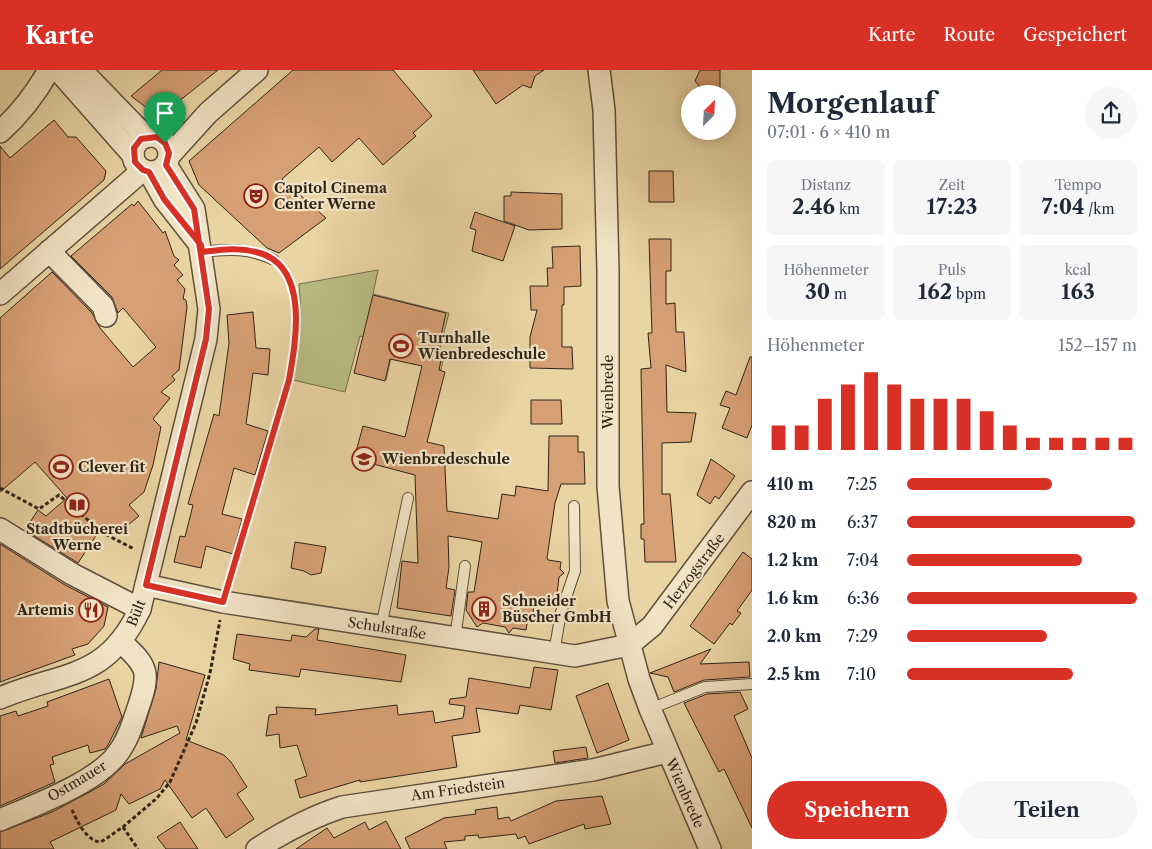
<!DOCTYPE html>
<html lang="de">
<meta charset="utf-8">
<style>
:root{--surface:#fff;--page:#f6f6f7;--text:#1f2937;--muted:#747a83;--accent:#d93025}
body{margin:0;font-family:"Libre Caslon Text",serif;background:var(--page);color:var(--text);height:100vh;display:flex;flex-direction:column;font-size:19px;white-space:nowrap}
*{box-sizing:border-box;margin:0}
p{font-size:16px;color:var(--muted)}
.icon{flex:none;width:28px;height:28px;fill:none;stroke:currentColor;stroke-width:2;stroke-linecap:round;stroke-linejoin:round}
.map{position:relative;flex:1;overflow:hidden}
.sheet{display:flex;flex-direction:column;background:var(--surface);width:400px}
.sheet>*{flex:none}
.needle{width:32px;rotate:24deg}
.fabs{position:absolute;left:681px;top:15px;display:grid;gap:10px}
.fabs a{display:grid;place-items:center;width:55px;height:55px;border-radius:50%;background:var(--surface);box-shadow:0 2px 12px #0003;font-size:25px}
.pin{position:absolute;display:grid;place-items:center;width:42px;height:42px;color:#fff;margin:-51px -21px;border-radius:50% 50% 50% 0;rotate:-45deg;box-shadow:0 0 5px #0007}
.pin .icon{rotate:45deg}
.round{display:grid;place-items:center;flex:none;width:52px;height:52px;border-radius:26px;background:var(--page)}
.overview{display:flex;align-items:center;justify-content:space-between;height:85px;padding:0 15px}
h1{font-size:28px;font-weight:700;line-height:38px}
.stats{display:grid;grid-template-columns:repeat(3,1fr);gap:8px;height:85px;padding:5px 15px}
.stats div{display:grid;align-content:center;border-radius:8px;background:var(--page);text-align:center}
.stats b{font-size:21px;font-weight:700}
.stats small{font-size:14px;font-weight:400}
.stats p{font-size:14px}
.chart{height:140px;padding:10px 15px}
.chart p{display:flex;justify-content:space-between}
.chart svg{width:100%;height:90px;margin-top:5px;stroke:var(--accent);stroke-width:6}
.cta{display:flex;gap:10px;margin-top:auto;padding:10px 15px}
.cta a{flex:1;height:58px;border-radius:30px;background:var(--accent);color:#fff;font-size:20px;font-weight:700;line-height:58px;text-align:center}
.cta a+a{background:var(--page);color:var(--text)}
ul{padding:0 15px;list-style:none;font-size:16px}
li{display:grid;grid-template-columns:80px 60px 1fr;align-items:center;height:38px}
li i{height:12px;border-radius:6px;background:var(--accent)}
header{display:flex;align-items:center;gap:30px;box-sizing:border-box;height:70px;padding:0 25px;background:var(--accent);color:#fff}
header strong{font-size:24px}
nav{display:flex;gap:28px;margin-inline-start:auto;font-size:18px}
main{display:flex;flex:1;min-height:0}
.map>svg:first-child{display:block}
.park{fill:#babc83;stroke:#74704e}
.building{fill:#d79f74;stroke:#2f241a}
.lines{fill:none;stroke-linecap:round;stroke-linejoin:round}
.lane-casing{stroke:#5e503c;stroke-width:12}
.street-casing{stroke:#5e503c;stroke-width:24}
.path{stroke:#2f241a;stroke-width:3;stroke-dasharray:4 2.5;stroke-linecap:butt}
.lane{stroke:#f1e3c3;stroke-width:10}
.street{stroke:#f1e3c3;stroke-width:21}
.route-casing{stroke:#fff;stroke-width:10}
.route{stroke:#d93025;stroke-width:6}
.labels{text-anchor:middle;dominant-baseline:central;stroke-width:4.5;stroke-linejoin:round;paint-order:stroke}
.poi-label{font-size:14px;font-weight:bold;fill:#2f241a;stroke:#f1e3c3;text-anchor:start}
.street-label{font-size:14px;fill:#2f241a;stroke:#f1e3c3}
</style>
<header>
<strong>Karte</strong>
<nav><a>Karte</a><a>Route</a><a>Gespeichert</a></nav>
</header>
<main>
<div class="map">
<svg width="752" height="779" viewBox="0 0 752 779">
<rect width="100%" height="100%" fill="#e9d4a3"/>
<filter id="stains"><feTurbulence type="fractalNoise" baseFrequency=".004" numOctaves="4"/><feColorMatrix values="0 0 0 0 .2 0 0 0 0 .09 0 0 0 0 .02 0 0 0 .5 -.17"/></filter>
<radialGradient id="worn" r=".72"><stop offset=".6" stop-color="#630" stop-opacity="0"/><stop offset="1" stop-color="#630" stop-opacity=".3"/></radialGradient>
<path class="park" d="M 378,200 L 373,224 L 449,243 L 438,285 L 444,286 L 441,300 L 391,288 L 386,310 L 355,303 L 364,267 L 360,266 L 345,322 L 293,310 C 300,278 302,246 299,214 Z"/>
<g class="building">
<polygon points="162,0 218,0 159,47 131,26"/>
<polygon points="293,0 393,0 432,46 413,63 416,66 383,95 359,68 332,92 319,77 282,109 326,148 279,183 267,178 199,115 189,91"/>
<polygon points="473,0 544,0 535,6 531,18 523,15 496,34"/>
<polygon points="700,0 720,0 720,24 705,24 695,11"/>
<polygon points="54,50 68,67 76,67 106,101 104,110 0,199 0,76 10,88"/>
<polygon points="649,101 673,101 674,132 649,132"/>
<polygon points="511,122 562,124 562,159 529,160 504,151 504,126 511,126"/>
<polygon points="138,131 163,163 165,161 174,186 179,190 174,195 183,205 177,210 185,219 183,229 186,230 187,237 179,300 172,306 175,310 161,322 170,328 153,349 161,357 153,395 144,422 129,435 139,446 117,464 114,461 111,464 103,455 78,493 25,460 38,440 46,446 67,428 35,392 0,422 0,248 52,202 92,243 100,258 133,297 156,277 123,238 118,243 112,227 71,186 132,134 134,136"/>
<polygon points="475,142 515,156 503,191 472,181 476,160 470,158"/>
<polygon points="649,169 671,169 671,201 666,201 666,234 675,233 676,262 684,262 686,302 666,295 667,342 696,343 691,372 662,373 662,424 670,424 676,492 645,492 644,469 641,469 641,454 644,454 641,299 651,298 648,263 652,263"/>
<polygon points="580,176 581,216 564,217 564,235 562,235 562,277 572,277 573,299 530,298 530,267 537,240 531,240 530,216 548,216 547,198 553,198 552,177"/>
<polygon points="373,225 446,243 437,284 442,285 439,300 445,302 427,372 444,376 447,441 498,449 502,424 515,426 516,416 548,421 549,366 578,366 578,382 584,382 585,414 561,414 555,433 547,488 548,490 561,492 560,499 564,503 559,507 556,533 535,530 532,549 528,548 526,560 513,558 509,563 505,557 483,553 477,557 466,540 468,522 474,522 482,472 467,469 448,466 449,497 446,518 455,520 451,546 397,538 402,491 418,493 415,405 354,389 363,356 405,367 422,296 390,289 385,311 354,303"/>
<polygon points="253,242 256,278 270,279 268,305 253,303 246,354 268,361 255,405 234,398 222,444 242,449 233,484 206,476 201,498 174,492 180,466 185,467 193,435 188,434 214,344 219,346 229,273 227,245"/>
<polygon points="750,287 752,287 752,355 747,368 722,358 730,338 720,335 726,321 736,325"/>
<polygon points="531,330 561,330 562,354 531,354"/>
<polygon points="711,389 735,406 719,429 715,426 710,434 697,425"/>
<polygon points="295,472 326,477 321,503 311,505 304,501 291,498"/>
<polygon points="0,474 65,515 108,537 104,556 88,574 72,579 75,585 0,612"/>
<polygon points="743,482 752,489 752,520 737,541 741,543 732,555 730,553 714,574 690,556"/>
<polygon points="315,559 319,559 317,570 406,585 401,612 301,599 299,607 286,605 249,600 250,594 233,589 237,564 291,571 292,565 306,567"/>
<polygon points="711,579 700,594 749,592 750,607 704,610 674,622 668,607 650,603"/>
<polygon points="159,592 205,605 186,670 224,685 231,692 247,717 237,724 254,749 226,768 206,738 192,748 165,710 160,719 129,734 121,724 116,740 50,772 54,779 0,779 0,762 52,742 86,724 104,714 125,694 180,663 177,656 141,668 156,619"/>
<polygon points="534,597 558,600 551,640 520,635 518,644 476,638 480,662 452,666 457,697 360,712 360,710 300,728 295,710 307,706 297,675 280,678 279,664 266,666 269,645 277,644 276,637 316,639 315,645 397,635 398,645 433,641 435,653 463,648 465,636 449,634 450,629 466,627 469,608 530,618"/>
<polygon points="109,609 122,647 108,675 105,679 90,683 88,675 52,687 54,694 50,695 55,712 0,736 0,646 16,641 18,646 48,636 47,632"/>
<polygon points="608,613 629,670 597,683 576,626"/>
<polygon points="740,622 748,639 734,646 752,688 752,758 724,699 719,702 684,633 707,624"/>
<polygon points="586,677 588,688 555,693 553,681"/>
<polygon points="602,726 611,754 585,759 584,754 529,774 525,766 518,769 516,764 479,768 478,765 465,766 465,770 444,772 447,779 410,779 405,768 444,748 476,744 475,740 497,737 498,749 509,747 511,751 556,731"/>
<polygon points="386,751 401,779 296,779 327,758 334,768 365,752 369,760"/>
<polygon points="180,752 198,779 166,779 157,767"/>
</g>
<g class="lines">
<g class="lane-casing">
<g id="lane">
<path d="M 202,182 C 228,179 250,178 274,190"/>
<polyline points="381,557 408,428"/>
<polyline points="455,569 465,496"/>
<polyline points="554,583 561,542 575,501 574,436"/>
<polyline points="650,639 705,617 752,614"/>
</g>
</g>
<g class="street-casing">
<g id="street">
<polyline points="58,0 133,85"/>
<polyline points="81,0 146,67"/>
<polyline points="599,0 604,40 608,201 608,416 618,531 639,609 650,639 710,779"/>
<path d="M 0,62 C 20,44 36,23 49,0"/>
<circle cx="151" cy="84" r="18"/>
<polyline points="169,86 208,43 257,0"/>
<polyline points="149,102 164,129 197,171"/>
<polyline points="49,181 103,236 106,246"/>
<polyline points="0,224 143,100"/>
<polyline points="0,459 72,504 140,539"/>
<polyline points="146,515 223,532 575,586 629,575 652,556 752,422"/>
<path d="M 0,628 C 64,601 106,611 140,539 L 206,269 L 209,239 L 194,139 L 166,95"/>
<path d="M 0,750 C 33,736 98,712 118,683 C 128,670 133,653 138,638 C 150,603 149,597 121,572"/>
<path d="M 257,779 C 285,761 311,747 342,737 L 593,700 L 667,682"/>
</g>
</g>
<g class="path">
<polyline points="0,418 39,439 59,425 103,463 134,479"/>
<path d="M 229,515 C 237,485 244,455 253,426 C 270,370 321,250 281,199"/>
<path d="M 72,740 C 77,751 87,772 101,772 L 123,757 L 157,728 L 170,712 L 196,653 L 210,603 L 220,550"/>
<polyline points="123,757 138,779"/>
</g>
<use href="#lane" class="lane"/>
<use href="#street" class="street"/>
</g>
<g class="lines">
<g class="route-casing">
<path id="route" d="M 165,73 L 169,83 L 166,95 L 194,139 L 209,239 L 206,269 L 146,515 L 223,532 L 289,310 C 296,271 310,194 256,182 C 238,177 220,180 202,182 L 201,175 L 164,129 L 149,102 L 143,100 L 135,92 L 134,78 L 141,69 L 157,67 L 165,73"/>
</g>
<use href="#route" class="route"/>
</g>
<defs>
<g id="theatre-ring" transform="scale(1.25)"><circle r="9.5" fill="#f1e3c3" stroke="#8f2418" stroke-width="1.5"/><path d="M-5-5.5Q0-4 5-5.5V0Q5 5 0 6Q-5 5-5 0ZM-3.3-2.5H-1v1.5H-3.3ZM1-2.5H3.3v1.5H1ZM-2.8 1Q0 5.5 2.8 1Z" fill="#8f2418"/></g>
<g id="stadium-ring" transform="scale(1.25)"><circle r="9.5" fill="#f1e3c3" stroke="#8f2418" stroke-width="1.5"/><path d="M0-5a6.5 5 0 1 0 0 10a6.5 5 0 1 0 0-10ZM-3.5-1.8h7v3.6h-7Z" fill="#8f2418"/></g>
<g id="school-ring" transform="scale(1.25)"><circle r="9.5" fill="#f1e3c3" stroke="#8f2418" stroke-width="1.5"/><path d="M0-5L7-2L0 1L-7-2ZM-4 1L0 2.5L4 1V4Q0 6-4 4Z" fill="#8f2418"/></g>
<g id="library-ring" transform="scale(1.25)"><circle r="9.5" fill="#f1e3c3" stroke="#8f2418" stroke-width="1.5"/><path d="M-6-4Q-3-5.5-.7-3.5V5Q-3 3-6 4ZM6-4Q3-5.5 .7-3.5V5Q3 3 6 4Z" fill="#8f2418"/></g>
<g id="building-ring" transform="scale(1.25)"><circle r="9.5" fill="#f1e3c3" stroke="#8f2418" stroke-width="1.5"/><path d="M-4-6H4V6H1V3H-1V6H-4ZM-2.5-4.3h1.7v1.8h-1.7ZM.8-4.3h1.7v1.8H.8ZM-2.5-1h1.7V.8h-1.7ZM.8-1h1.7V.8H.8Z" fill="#8f2418"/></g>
<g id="restaurant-ring" transform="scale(1.25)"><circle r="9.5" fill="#f1e3c3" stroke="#8f2418" stroke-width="1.5"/><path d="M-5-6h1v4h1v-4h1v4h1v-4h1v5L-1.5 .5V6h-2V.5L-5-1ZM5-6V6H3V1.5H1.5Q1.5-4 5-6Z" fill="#8f2418"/></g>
</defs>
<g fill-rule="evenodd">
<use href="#theatre-ring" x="256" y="126"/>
<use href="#stadium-ring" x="401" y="276"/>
<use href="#school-ring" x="364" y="389"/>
<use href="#stadium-ring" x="61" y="397"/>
<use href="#library-ring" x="77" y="435"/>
<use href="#building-ring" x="484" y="539"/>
<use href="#restaurant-ring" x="91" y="540"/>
</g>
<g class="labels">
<g class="poi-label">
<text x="274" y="118">Capitol Cinema<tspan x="274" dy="16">Center Werne</tspan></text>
<text x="418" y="268">Turnhalle<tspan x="418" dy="16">Wienbredeschule</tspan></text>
<text x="382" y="389">Wienbredeschule</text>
<text x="78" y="397">Clever fit</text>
<text x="77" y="459" text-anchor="middle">Stadtbücherei<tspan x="77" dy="16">Werne</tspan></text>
<text x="502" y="531">Schneider<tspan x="502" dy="16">Büscher GmbH</tspan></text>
<text x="74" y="540" text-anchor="end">Artemis</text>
</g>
<g class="street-label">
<text transform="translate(608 322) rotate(-90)">Wienbrede</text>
<text transform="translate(694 501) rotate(-53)">Herzogstraße</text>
<text transform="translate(136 543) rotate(-68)">Bült</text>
<text transform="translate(387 558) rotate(9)">Schulstraße</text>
<text transform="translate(77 711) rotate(-31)">Ostmauer</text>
<text transform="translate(458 719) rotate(-8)">Am Friedstein</text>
<text transform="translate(685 723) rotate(66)">Wienbrede</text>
</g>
</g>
<rect width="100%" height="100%" filter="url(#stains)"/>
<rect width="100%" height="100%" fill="url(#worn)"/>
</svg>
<div class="fabs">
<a><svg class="needle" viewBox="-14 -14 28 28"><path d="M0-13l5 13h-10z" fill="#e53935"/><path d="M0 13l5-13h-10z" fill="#747a83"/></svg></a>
</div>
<div class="pin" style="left:165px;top:73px;background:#1e9e55"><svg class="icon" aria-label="arrive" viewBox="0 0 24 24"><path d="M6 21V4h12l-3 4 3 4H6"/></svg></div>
</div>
<section class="sheet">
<div class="overview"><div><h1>Morgenlauf</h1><p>07:01 · 6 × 410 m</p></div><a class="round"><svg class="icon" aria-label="share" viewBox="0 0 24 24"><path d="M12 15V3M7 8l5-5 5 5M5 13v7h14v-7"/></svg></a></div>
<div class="stats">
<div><p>Distanz</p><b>2.46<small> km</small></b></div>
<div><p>Zeit</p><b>17:23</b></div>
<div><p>Tempo</p><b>7:04<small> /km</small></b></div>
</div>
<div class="stats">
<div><p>Höhenmeter</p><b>30<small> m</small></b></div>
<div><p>Puls</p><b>162<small> bpm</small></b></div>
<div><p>kcal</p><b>163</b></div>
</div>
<div class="chart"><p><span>Höhenmeter</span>152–157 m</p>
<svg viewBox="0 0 160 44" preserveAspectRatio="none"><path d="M5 44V32M15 44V32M25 44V19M35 44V12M45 44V6M55 44V12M65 44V19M75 44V19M85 44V19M95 44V25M105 44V32M115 44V38M125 44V38M135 44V38M145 44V38M155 44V38"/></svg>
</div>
<ul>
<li><b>410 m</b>7:25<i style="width:63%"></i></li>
<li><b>820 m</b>6:37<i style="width:99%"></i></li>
<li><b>1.2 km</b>7:04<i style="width:76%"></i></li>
<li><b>1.6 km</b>6:36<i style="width:100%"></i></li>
<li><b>2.0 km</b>7:29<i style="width:61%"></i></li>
<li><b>2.5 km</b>7:10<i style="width:72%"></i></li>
</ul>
<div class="cta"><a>Speichern</a><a>Teilen</a></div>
</section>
</main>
